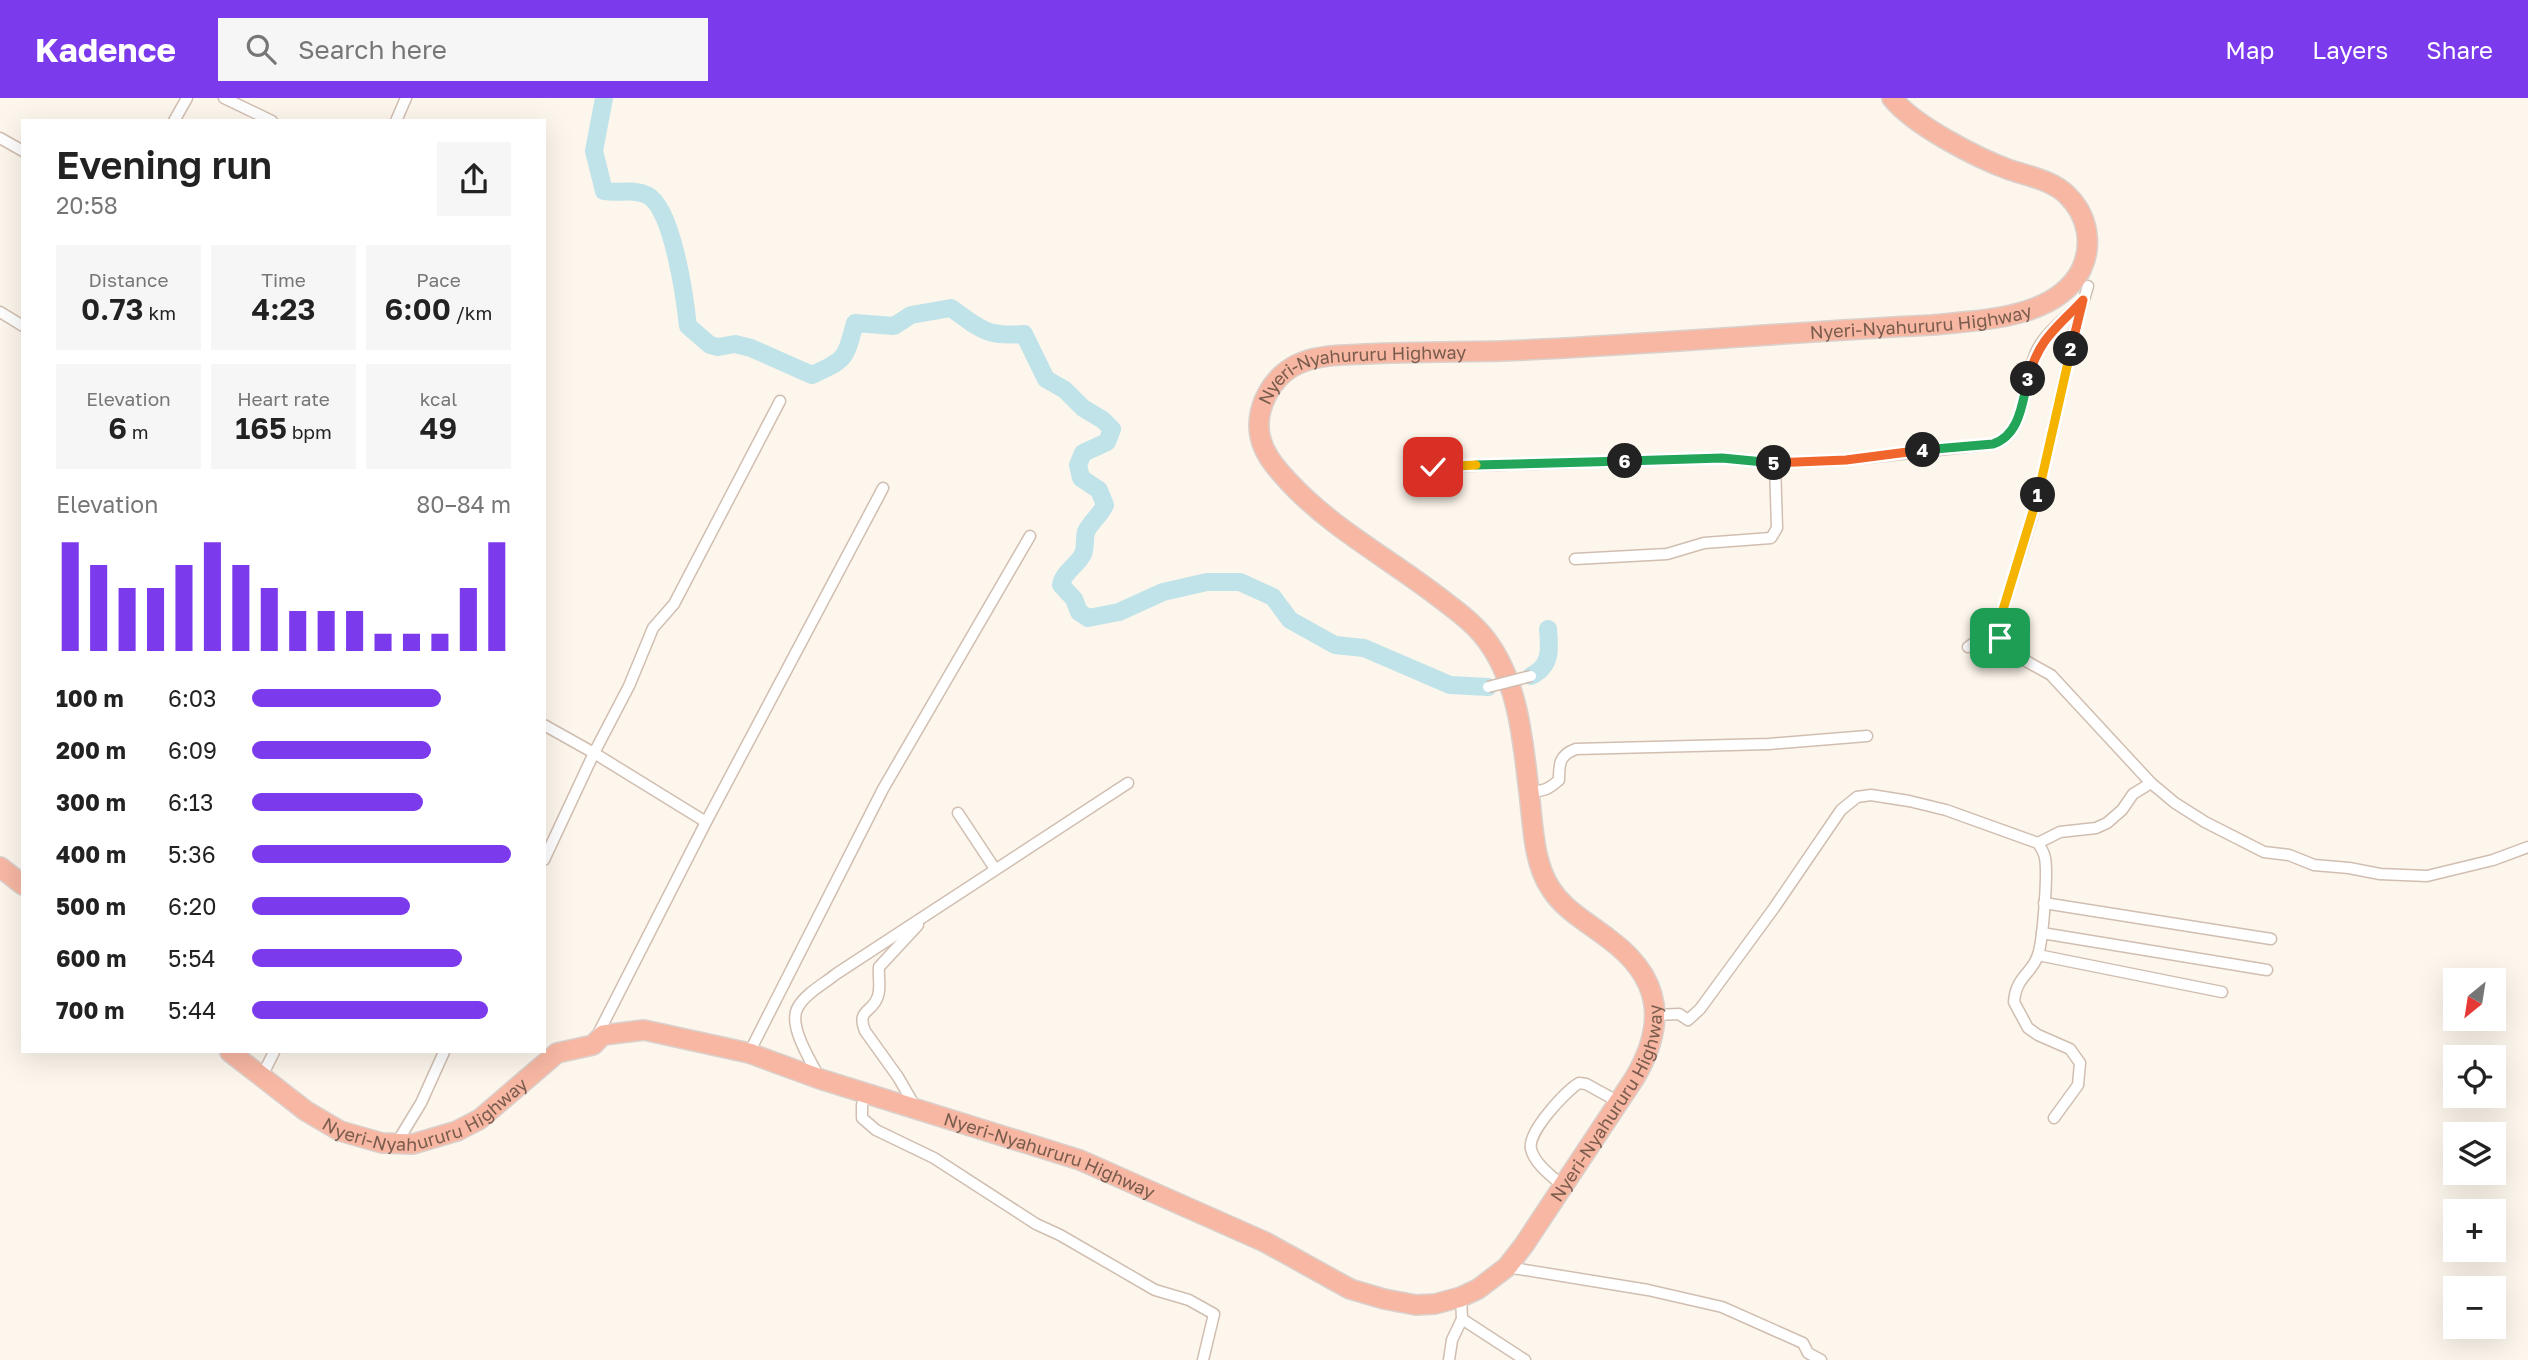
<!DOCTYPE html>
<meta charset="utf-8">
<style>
:root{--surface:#fff;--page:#f6f6f6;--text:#222;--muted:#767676;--accent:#7c3aed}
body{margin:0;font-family:"Golos Text",sans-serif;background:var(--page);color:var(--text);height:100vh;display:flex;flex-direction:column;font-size:26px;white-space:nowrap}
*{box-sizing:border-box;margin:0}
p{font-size:23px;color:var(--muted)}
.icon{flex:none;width:38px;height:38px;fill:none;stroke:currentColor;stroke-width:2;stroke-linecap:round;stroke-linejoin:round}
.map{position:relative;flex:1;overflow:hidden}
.sheet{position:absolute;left:21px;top:21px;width:525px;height:934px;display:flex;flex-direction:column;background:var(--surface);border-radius:0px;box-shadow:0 7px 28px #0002}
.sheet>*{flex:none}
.needle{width:46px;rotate:210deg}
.buttons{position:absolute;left:2443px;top:870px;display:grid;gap:14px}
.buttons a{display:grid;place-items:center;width:63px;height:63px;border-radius:0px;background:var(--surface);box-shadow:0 7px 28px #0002;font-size:35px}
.pin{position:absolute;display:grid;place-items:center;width:60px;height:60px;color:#fff;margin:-30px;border-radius:14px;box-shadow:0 4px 10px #0006}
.km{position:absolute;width:35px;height:35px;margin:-18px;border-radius:50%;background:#222;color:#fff;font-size:19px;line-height:35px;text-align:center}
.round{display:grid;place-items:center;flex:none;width:74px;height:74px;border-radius:0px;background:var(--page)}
.overview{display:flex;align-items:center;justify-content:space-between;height:119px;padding:0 35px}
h1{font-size:38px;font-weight:600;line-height:52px}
.stats{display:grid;grid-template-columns:repeat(3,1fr);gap:10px;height:119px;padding:7px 35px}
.stats div{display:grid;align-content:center;border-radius:0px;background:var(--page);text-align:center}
.stats b{font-size:30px;font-weight:600}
.stats small{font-size:19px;font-weight:400}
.stats p{font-size:19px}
.chart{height:196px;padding:14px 35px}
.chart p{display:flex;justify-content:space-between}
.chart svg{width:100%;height:126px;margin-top:7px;stroke:var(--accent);stroke-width:6}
ul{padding:0 35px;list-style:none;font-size:23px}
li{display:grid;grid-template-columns:112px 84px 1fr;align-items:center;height:52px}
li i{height:18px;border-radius:9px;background:var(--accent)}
header{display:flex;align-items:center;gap:42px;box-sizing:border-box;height:98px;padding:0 35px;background:var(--accent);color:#fff}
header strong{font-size:33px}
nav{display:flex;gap:38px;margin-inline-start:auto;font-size:24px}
.search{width:490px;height:63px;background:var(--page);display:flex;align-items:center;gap:18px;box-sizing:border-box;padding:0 24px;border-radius:0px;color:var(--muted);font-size:26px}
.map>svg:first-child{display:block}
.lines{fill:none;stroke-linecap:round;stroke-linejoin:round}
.river{stroke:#bfe3e8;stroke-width:18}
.street-casing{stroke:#d1beb0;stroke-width:13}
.highway-casing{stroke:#dad1cd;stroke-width:22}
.street{stroke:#fff;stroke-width:10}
.highway{stroke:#f7b7a3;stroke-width:19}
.street-bridge-casing{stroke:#d1beb0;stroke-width:13;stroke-linecap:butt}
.street-bridge{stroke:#fff;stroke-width:10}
.split-1-casing{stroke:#fff;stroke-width:14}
.split-2-casing{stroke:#fff;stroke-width:14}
.split-3-casing{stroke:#fff;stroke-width:14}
.split-4-casing{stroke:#fff;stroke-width:14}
.split-5-casing{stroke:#fff;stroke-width:14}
.split-6-casing{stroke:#fff;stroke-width:14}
.split-7-casing{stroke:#fff;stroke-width:14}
.split-8-casing{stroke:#fff;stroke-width:14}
.split-1{stroke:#f5b400;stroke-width:9}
.split-2{stroke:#f5b400;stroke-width:9}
.split-3{stroke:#f0652b;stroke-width:9}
.split-4{stroke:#22a559;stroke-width:9}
.split-5{stroke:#f0652b;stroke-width:9}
.split-6{stroke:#22a559;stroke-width:9}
.split-7{stroke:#22a559;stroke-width:9}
.split-8{stroke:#f5b400;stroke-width:9}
.labels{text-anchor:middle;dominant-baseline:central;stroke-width:7;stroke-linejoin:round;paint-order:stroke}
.street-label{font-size:18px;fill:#7a5c4d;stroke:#fffaf3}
</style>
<header>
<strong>Kadence</strong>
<div class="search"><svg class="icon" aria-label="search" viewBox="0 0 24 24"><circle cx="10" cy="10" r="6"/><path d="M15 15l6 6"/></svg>Search here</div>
<nav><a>Map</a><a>Layers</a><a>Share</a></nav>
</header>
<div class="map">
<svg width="2528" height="1262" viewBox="0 0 2528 1262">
<rect width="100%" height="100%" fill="#fdf6ec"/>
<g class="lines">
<g class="river">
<path d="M 604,0 L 594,53 L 604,93 C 618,96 633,90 647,97 C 673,110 685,201 688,228 L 710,247 L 718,249 L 735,246 L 751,250 L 812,277 C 847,261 845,261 855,225 L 894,228 L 911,217 L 951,210 C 980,231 986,239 1024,236 L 1046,281 L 1065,292 L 1083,310 L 1103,322 L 1112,331 L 1107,344 L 1083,355 L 1078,367 L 1081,380 L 1099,392 L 1105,407 C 1100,418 1091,423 1086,434 C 1084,441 1086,449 1083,456 C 1077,468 1063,474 1061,487 L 1074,501 L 1079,514 L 1088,520 L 1119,514 L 1163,494 L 1207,484 L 1240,484 L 1273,499 L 1290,522 L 1335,547 L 1364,550 L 1450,587 L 1488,589"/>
<path d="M 1531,578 C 1551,568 1550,553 1548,531"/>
</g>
<g class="street-casing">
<g id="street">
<polyline points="224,0 272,23"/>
<polyline points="174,23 187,0"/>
<polyline points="396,23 406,0"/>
<polyline points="0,40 23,53"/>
<polyline points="2088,188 2074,235 2037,403 1998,528 2000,540 2008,553 2051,577 2151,685 2175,705 2205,724 2264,754 2289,757 2314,767 2349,770 2380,776 2427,778 2493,762 2528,749"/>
<polyline points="0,214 23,228"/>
<path d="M 1433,369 L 1722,360 L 1775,365 L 1846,362 L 1993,346 C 2029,334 2022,281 2037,252 C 2047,233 2067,219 2081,204"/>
<polyline points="1575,461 1667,456 1704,445 1771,440 1777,430 1775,365"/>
<polyline points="1968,549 1998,528"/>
<polyline points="544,627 594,655 706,724"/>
<path d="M 1529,693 C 1543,694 1549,691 1559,682 C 1559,666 1559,657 1576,651 L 1769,646 L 1867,638"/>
<polyline points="958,715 995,771"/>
<polyline points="544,762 594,655 629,588 653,530 674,506 780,303"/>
<polyline points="2044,805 2271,841"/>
<polyline points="2042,835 2267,872"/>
<polyline points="2038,857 2222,894"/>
<polyline points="1654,917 1679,916 1688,922 1700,911 1774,810 1841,712 1857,699 1871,697 1909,703 1946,712 2038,745"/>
<polyline points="597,938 706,724 883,390"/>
<polyline points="749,955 883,691 1030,438"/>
<polyline points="262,978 274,954"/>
<path d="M 820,981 C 811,963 787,927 798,909 C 806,895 824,886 836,876 L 1128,685"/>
<polyline points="866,995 862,1007 862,1020 876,1032 934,1060 1036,1126 1060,1137 1155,1192 1189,1202 1214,1216 1203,1262"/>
<path d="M 916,1010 L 898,979 L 865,933 C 856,911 873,915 878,898 C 881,889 878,879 879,869 L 918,827"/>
<path d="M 2054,1020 L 2078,987 L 2080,965 L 2070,951 L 2038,937 L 2028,930 L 2014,904 C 2016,878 2032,876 2038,857 C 2043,842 2048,775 2045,760 C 2044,754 2041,750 2038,745 L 2060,734 L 2096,730 L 2107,725 L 2122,712 L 2133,696 L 2151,685"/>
<polyline points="396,1046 421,1005 444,954"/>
<path d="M 1564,1089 C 1553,1079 1535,1067 1531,1051 C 1527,1034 1566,993 1579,985 L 1586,986 L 1619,1004"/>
<polyline points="1507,1169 1648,1192 1722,1209 1803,1245 1808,1255 1821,1262"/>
<polyline points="1462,1221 1525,1262"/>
<polyline points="1449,1262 1452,1242 1462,1221 1461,1199"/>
</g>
</g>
<g class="highway-casing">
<g id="highway">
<polyline points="0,769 23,787"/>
<path id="s1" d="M 230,954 L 306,1013 L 340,1033 L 382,1045 L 413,1046 L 457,1033 L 480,1021 L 557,955 L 593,947 L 603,937 L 644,932 L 749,955 L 820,981 L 1080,1062 L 1265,1144 L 1350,1191 L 1384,1201 L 1416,1207 L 1435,1206 L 1461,1199 L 1478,1191 L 1507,1169 L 1524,1147 L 1634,981 C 1667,926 1662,880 1609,841 C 1589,825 1565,813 1551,791 C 1533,765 1533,725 1529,694 C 1523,645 1519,589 1490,547 C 1477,527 1458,514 1440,500 C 1390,461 1331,430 1288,383 C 1278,372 1267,360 1262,345 C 1251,314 1272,275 1303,264 C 1321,257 1344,257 1364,256 C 1410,254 1456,254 1502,253 C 1646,247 1789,234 1932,227 C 1981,222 2056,221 2081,172 C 2093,147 2088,118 2068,98 C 2054,83 2029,78 2010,72 C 1977,60 1913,27 1892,0"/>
</g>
</g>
<use href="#street" class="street"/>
<use href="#highway" class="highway"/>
<g class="street-bridge-casing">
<polyline id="street-bridge" points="1488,589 1531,578"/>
</g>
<use href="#street-bridge" class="street-bridge"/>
</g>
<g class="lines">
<g class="split-1-casing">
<polyline id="split-1" points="2000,540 1998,528 2038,397"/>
</g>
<g class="split-2-casing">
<polyline id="split-2" points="2038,397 2071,251"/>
</g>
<g class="split-3-casing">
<path id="split-3" d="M 2028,281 C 2039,240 2056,231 2083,202 L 2071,251"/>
</g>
<g class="split-4-casing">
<path id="split-4" d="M 1923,352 L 1993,346 C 2020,337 2022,305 2028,281"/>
</g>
<g class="split-5-casing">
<polyline id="split-5" points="1774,365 1846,362 1923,352"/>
</g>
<g class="split-6-casing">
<polyline id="split-6" points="1625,363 1722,360 1774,365"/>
</g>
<g class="split-7-casing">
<polyline id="split-7" points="1476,367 1625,363"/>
</g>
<g class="split-8-casing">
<polyline id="split-8" points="1433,369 1476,367"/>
</g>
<use href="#split-1" class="split-1"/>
<use href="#split-2" class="split-2"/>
<use href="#split-3" class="split-3"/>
<use href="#split-4" class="split-4"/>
<use href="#split-5" class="split-5"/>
<use href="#split-6" class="split-6"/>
<use href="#split-7" class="split-7"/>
<use href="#split-8" class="split-8"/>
</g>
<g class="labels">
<g class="street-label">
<text stroke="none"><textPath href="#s1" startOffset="3145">Nyeri-Nyahururu Highway</textPath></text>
<text stroke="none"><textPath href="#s1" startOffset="2578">Nyeri-Nyahururu Highway</textPath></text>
<text stroke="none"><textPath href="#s1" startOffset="229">Nyeri-Nyahururu Highway</textPath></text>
<text stroke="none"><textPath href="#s1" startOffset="1594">Nyeri-Nyahururu Highway</textPath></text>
<text stroke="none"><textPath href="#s1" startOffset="901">Nyeri-Nyahururu Highway</textPath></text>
</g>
</g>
</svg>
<div class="buttons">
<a><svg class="needle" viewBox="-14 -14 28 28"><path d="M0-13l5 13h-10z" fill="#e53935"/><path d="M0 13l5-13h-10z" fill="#767676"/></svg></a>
<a><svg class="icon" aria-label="locate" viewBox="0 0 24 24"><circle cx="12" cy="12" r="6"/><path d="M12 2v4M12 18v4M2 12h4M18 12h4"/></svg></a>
<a><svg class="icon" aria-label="layers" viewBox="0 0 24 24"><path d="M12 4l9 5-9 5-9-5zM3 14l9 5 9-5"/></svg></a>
<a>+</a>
<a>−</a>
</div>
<div class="pin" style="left:2000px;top:540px;background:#1e9e55"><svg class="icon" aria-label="arrive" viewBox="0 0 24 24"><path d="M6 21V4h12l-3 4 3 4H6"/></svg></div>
<div class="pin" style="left:1433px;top:369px;background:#d93025"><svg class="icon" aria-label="check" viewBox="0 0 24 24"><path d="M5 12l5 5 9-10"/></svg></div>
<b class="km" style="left:2038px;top:397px">1</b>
<b class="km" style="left:2071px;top:251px">2</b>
<b class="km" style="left:2028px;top:281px">3</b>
<b class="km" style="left:1923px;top:352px">4</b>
<b class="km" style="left:1774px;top:365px">5</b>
<b class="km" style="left:1625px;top:363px">6</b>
<section class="sheet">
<div class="overview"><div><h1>Evening run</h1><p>20:58</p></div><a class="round"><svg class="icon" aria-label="share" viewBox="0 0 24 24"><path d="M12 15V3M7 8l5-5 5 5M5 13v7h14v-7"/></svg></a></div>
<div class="stats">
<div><p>Distance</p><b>0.73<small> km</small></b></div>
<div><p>Time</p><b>4:23</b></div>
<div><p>Pace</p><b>6:00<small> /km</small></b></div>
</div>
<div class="stats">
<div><p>Elevation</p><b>6<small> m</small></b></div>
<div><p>Heart rate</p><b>165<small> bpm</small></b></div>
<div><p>kcal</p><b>49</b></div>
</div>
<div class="chart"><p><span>Elevation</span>80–84 m</p>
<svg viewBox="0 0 160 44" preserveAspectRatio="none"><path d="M5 44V6M15 44V14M25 44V22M35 44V22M45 44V14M55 44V6M65 44V14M75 44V22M85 44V30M95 44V30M105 44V30M115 44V38M125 44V38M135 44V38M145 44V22M155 44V6"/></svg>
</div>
<ul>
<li><b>100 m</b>6:03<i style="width:73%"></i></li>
<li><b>200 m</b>6:09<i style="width:69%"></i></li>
<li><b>300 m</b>6:13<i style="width:66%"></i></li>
<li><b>400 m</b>5:36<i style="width:100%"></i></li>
<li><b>500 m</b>6:20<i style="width:61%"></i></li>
<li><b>600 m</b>5:54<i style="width:81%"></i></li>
<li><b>700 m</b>5:44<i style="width:91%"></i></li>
</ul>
</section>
</div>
